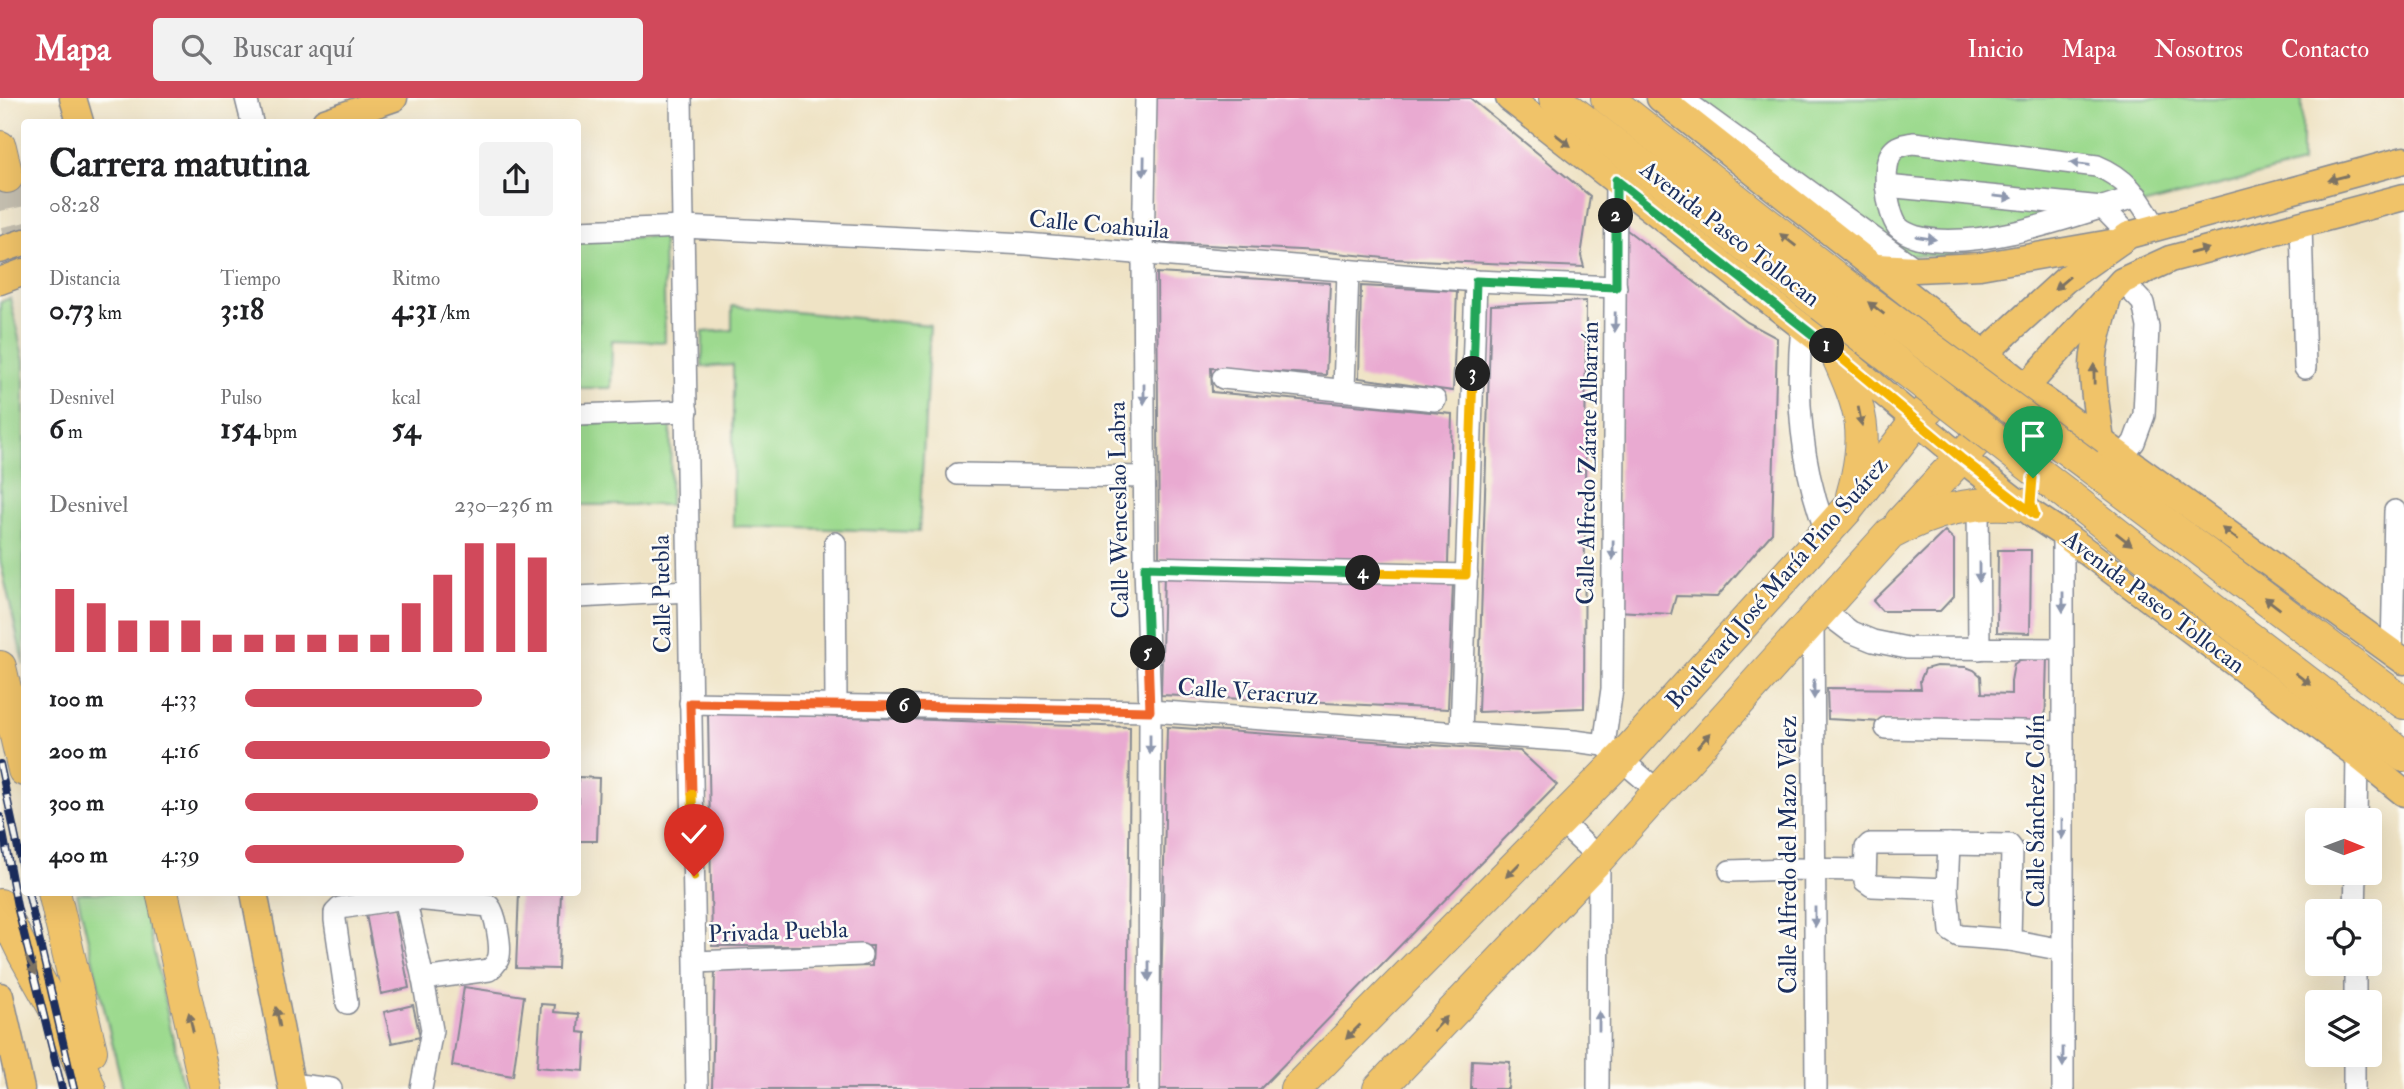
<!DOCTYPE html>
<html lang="es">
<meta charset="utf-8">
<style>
:root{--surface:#fff;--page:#f2f2f2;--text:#202124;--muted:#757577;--accent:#d1495b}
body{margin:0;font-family:"IM FELL Double Pica",serif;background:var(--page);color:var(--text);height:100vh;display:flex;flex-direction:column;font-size:26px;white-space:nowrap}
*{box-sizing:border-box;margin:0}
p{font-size:23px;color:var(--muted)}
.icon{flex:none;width:38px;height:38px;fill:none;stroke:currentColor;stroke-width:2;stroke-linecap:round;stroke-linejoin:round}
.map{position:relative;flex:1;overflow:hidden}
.drawer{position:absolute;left:21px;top:21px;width:560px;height:777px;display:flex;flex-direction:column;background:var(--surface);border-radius:7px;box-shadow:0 7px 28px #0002}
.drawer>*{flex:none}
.needle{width:46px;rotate:91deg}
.controls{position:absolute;left:2305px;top:710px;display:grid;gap:14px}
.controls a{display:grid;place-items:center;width:77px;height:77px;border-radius:7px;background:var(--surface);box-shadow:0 7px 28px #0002;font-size:35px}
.pin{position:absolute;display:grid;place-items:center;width:60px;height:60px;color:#fff;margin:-72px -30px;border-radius:50% 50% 50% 0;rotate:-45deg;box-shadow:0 0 7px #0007}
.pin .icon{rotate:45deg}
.km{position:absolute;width:35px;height:35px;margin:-18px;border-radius:50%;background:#222;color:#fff;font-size:19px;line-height:35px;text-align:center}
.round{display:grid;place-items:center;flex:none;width:74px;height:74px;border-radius:7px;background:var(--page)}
.summary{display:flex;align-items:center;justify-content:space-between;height:119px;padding:0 28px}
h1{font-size:38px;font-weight:800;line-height:52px}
.stats{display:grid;grid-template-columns:repeat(3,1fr);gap:10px;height:119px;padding:7px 28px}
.stats div{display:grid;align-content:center}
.stats b{font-size:30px;font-weight:800}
.stats small{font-size:19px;font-weight:400}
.stats p{font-size:19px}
.chart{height:196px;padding:14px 28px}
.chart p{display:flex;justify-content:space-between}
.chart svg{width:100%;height:126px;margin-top:7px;stroke:var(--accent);stroke-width:6}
ul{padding:0 28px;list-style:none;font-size:23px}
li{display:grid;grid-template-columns:112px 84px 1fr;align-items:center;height:52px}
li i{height:18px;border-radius:9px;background:var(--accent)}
header{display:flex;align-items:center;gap:42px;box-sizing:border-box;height:98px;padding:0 35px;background:var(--accent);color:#fff}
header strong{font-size:33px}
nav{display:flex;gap:38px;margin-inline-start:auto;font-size:24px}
.search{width:490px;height:63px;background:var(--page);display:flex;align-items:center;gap:18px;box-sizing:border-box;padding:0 24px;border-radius:7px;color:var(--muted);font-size:26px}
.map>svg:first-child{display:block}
.green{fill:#9dda8f;stroke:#5c8476;stroke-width:2}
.building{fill:#e9aad1}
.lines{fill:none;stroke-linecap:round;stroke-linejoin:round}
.highway-tunnel{stroke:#c5bfb0;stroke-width:32;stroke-dasharray:32 16;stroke-linecap:butt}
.minor-casing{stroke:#858992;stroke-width:24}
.major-casing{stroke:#858992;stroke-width:29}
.highway-casing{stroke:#858992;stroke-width:34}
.minor{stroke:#fff;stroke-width:21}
.major{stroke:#f0c369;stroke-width:26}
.highway{stroke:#f0c369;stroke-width:32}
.rail-casing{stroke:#1b2f5e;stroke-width:8}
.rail{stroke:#fdfcf7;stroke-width:5;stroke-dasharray:16;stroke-linecap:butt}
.highway-bridge-casing{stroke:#858992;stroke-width:34;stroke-linecap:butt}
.highway-bridge{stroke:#f0c369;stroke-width:32}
.oneway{fill:#7b7263}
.oneway2{fill:#8d97ae}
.split-1-casing{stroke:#fff;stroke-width:14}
.split-2-casing{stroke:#fff;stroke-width:14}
.split-3-casing{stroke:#fff;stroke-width:14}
.split-4-casing{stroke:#fff;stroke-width:14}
.split-5-casing{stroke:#fff;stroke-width:14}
.split-6-casing{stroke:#fff;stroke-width:14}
.split-7-casing{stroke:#fff;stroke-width:14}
.split-8-casing{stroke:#fff;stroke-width:14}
.split-1{stroke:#f5b400;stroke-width:9}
.split-2{stroke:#22a559;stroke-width:9}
.split-3{stroke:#22a559;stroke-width:9}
.split-4{stroke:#f5b400;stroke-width:9}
.split-5{stroke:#22a559;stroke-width:9}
.split-6{stroke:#f0652b;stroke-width:9}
.split-7{stroke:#f0652b;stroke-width:9}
.split-8{stroke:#f5b400;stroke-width:9}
.labels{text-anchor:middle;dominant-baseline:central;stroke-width:5;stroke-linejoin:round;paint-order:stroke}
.street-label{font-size:24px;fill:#1b2f5e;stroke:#fdfcf7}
</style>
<header>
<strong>Mapa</strong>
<div class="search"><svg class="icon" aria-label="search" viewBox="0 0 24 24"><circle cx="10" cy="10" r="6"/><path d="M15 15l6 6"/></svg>Buscar aquí</div>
<nav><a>Inicio</a><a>Mapa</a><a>Nosotros</a><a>Contacto</a></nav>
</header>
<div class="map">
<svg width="2404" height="991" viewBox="0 0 2404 991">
<rect width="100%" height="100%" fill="#fdfcf7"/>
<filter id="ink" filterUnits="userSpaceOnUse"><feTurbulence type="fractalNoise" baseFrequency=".0143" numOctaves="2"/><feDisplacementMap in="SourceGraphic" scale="14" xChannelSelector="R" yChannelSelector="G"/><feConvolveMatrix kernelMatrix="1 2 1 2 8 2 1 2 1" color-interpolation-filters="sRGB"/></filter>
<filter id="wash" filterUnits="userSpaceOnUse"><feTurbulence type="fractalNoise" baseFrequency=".00686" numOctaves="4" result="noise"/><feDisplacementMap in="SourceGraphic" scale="28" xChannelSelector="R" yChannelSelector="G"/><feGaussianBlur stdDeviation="1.57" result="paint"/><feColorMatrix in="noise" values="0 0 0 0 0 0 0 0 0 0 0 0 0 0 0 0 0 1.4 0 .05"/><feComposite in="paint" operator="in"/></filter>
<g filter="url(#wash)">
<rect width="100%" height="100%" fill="#efe3c5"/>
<g class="green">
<polygon points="1697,0 2302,0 2302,66 1944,158 1902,157"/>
<polygon points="663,138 665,244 612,242 611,290 578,290 578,142"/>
<polygon points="10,200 24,263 24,567 0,462 0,204"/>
<polygon points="732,208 930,227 919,434 733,428 733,267 702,269 703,234 732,232"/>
<polygon points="671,319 670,407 578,407 578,326"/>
<polygon points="77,795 141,795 184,991 123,991"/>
</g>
<g id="blocks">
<g class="building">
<polygon points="1153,0 1470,0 1590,98 1581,158 1584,169 1394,161 1318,153 1154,144"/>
<polygon points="1623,129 1747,224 1777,240 1772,435 1717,499 1676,498 1671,516 1617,513"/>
<polygon points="1157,175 1330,185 1326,277 1211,270 1212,294 1452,316 1448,466 1159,461"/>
<polygon points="1361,188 1457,193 1453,293 1359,280"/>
<polygon points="1586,203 1584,610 1478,614 1491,207"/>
<polygon points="1945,433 1954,442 1954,498 1940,513 1882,513 1873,503"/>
<polygon points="1998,452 2031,452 2030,535 1997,534"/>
<polygon points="1164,474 1453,484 1448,611 1161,597"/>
<polygon points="2047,557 2045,633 1828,621 1827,590 1921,591 1920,583 1925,571 1936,568 1966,569 1974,572 1981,578 1982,595 2011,596 2011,583 2014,566 2020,562"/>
<polygon points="708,614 1130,629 1127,991 712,991 715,871 872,868 873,848 712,848"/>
<polygon points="1167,629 1520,653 1557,687 1260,991 1159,991"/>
<polygon points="578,679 599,680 597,743 578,743"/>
<polygon points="519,794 561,794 558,871 516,870"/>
<polygon points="393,806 409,890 381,896 365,811"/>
<polygon points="464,889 524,898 513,978 452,968"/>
<polygon points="541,906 555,907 554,914 579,916 578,934 586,935 584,973 537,969"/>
<polygon points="413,907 420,939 392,945 384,914"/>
<polygon points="1472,962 1510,964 1508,991 1471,991"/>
</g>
</g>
</g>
<g filter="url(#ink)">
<use href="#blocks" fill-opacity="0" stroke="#858992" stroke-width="2"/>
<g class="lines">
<polyline class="highway-tunnel" points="7,79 24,162"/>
<g class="minor-casing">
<g id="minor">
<polyline points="246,0 252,24"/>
<polyline points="681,0 697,991"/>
<polyline points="1146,0 1143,157 1145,469 1150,613 1149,991"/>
<polyline points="1681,0 1916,171"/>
<polyline points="1886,88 2102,109 2129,137"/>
<path d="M 2137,98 C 2077,117 1978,154 1917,139 C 1910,137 1903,134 1898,129 C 1887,115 1880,65 1894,52 C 1899,47 1907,46 1914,45 L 2097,68 C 2129,81 2139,101 2156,129"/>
<polyline points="2301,126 2305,270"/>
<polyline points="578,133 684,129 1026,146 1476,183 1616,189"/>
<polyline points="2122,183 2143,205 2148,229 2144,317 2134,344 2123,358"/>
<path d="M 1802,228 C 1795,296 1801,369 1826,433"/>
<polyline points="1223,280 1435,302"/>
<polyline points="1344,291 1348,173"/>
<polyline points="578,317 687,313"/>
<polyline points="958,376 1144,379"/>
<polyline points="1978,405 1979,551"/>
<polyline points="835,445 836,607"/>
<polyline points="1145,469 1467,477"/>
<polyline points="578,499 688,493"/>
<polyline points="1822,512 1851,534 1873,543 1907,550 2062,551"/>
<polyline points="1813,523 1816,991"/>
<polyline points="2392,554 2395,413"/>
<polyline points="690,605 1150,613 1574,643 1604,647 1658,693"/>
<polyline points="1886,630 2062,634"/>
<polyline points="1461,635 1476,183"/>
<polyline points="1604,647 1612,591 1616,82"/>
<polyline points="2356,723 2357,657"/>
<polyline points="1561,724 1599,760 1598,991"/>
<polyline points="1949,746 1870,746 1866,750 1865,783 1872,788 1947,791 1951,833 1959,838 2010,842"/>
<polyline points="1730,773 1791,771 1865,772"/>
<polyline points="1947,791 1949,746 2009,747 2012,751 2010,842 2063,852"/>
<path d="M 405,800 L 489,808 C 496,816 501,847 499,858 C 498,864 494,868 489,872 L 423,881 L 432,932 L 421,991"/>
<polyline points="2355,814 2356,775"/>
<polyline points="696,864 861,857"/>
<polyline points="347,905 335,822 335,815 340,810 405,800 423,881"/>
<polyline points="2355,905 2355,866"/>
<polyline points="291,986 331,991"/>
<polyline points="2063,991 2063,436"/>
<polyline points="2354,991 2354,957"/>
</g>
</g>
<g class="major-casing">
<g id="major">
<polyline points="73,0 80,24"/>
<polyline points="1509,0 1836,255 1961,360 2034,417 2063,436 2357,657 2404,695"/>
<polyline points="1660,0 2026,289 2404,563"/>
<polyline points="325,24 394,0"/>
<polyline points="0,152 24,144"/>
<polyline points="1877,169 1916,171 1980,168 2111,145"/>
<polyline points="0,183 24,174"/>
<polyline points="1985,255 2065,182 2129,137 2404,62"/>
<polyline points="2026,289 2122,183 2170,161 2404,99"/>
<path d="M 2101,343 C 2098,319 2093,295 2093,271 C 2093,247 2102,223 2108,200"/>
<polyline points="254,794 292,991"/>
<polyline points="0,898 21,991"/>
</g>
</g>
<g class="highway-casing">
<g id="highway">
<polyline points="1555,0 1822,207"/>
<polyline points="1607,0 1841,184"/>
<polyline points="0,49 7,79"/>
<path d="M 1836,255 C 1862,312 1870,335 1852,398"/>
<polyline points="2088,367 2404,605"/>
<polyline points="2070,399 2230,525 2404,658"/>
<polyline points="1901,424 2026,289"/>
<polyline points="0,569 24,672"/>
<polyline points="54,794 91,953"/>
<polyline points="162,794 206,991"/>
<polyline points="0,807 24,856 65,929 90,991"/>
<polyline points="1296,991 1622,660 1848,410 1917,322 1985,255"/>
<path d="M 1379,991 L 1599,760 L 1890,436 C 1933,412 1973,402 2022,407"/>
</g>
</g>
<use href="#minor" class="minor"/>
<use href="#major" class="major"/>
<use href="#highway" class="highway"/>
<g class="rail-casing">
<g id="rail">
<polyline points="0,666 24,779"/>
<polyline points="0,719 17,808 62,991"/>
<polyline points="28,794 74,991"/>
</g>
</g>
<use href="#rail" class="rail"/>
<g class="highway-bridge-casing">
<g id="highway-bridge">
<polyline points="1841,184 2088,367"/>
<polyline points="1822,207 2070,399"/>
</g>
</g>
<use href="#highway-bridge" class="highway-bridge"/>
</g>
<defs><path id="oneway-solid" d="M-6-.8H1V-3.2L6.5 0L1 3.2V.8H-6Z" transform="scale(1.75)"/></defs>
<g class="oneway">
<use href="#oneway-solid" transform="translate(1563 42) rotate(38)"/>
<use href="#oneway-solid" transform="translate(2338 80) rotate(165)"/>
<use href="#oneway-solid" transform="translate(1788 142) rotate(-142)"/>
<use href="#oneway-solid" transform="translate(2199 153) rotate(-15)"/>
<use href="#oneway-solid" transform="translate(2062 185) rotate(140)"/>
<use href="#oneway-solid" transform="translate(1876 210) rotate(-143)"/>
<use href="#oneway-solid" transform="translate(2094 276) rotate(-91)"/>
<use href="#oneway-solid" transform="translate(1860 318) rotate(79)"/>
<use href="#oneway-solid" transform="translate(2230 436) rotate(-144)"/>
<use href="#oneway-solid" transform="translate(2124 441) rotate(38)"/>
<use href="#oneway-solid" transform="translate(2272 505) rotate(-143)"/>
<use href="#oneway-solid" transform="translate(2303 581) rotate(37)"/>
<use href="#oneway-solid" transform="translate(1704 642) rotate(-48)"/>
<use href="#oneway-solid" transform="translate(1513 772) rotate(135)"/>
<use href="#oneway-solid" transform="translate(31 868) rotate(61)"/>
<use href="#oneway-solid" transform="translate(278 919) rotate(-101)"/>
<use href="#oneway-solid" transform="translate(191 924) rotate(-103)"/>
<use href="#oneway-solid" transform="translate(1440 926) rotate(-46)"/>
<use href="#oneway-solid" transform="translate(1353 934) rotate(135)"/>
</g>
<g class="oneway2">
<use href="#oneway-solid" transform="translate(2080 66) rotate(-173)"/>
<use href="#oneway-solid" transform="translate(1144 68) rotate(91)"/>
<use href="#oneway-solid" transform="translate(2003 99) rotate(6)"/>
<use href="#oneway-solid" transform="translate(1926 140) rotate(9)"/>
<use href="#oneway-solid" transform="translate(1615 224) rotate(91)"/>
<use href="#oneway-solid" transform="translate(1144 296) rotate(90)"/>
<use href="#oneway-solid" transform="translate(1613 452) rotate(91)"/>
<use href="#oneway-solid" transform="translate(1979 474) rotate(90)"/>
<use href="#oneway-solid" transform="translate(2063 504) rotate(90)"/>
<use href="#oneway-solid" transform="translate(1814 591) rotate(90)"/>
<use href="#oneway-solid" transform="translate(1150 646) rotate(90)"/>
<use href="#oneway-solid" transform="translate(2062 731) rotate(90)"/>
<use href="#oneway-solid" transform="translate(1815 819) rotate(90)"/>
<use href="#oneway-solid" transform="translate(1149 873) rotate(90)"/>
<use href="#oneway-solid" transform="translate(1599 923) rotate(-90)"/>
<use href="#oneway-solid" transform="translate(2063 959) rotate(90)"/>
</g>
</g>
<g class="lines" filter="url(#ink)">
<g class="split-1-casing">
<polyline id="split-1" points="1827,248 1961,360 2035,417 2031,405 2033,380"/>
</g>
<g class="split-2-casing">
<polyline id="split-2" points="1616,118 1616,82 1827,248"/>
</g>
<g class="split-3-casing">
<polyline id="split-3" points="1473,276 1476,183 1616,189 1616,118"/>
</g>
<g class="split-4-casing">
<polyline id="split-4" points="1363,475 1466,477 1473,276"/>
</g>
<g class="split-5-casing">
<polyline id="split-5" points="1148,555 1145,469 1363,475"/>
</g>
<g class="split-6-casing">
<polyline id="split-6" points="904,608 1150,613 1148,555"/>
</g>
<g class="split-7-casing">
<polyline id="split-7" points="692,696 690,605 904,608"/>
</g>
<g class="split-8-casing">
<polyline id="split-8" points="692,696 694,778"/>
</g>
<use href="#split-1" class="split-1"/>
<use href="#split-2" class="split-2"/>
<use href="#split-3" class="split-3"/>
<use href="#split-4" class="split-4"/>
<use href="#split-5" class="split-5"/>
<use href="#split-6" class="split-6"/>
<use href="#split-7" class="split-7"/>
<use href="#split-8" class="split-8"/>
</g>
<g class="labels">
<g class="street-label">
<text transform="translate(1099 127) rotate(5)">Calle Coahuila</text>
<text transform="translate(1730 136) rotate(38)">Avenida Paseo Tollocan</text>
<text transform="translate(1588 365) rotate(-89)">Calle Alfredo Zárate Albarrán</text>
<text transform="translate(1119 412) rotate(-91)">Calle Wenceslao Labra</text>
<text transform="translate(1777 485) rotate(-49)">Boulevard José María Pino Suárez</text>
<text transform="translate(662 496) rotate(-91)">Calle Puebla</text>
<text transform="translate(2154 504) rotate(37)">Avenida Paseo Tollocan</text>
<text transform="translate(1248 594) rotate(4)">Calle Veracruz</text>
<text transform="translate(2036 713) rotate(-90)">Calle Sánchez Colín</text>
<text transform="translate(1788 757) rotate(-90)">Calle Alfredo del Mazo Vélez</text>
<text transform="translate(778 834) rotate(-2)">Privada Puebla</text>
</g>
</g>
</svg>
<div class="controls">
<a><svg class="needle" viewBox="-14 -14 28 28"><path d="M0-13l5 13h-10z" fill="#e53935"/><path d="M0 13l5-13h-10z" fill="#757577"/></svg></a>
<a><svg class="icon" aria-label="locate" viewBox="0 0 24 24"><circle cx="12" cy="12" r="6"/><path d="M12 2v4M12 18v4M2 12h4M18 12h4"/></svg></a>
<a><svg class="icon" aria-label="layers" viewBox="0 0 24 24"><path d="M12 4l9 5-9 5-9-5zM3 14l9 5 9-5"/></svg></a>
</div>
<div class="pin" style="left:2033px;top:380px;background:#1e9e55"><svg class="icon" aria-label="arrive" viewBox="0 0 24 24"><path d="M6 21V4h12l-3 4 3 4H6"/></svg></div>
<div class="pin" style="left:694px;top:778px;background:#d93025"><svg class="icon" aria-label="check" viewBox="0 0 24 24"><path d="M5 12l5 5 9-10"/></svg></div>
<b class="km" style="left:1827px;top:248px">1</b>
<b class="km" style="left:1616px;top:118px">2</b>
<b class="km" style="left:1473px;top:276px">3</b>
<b class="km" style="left:1363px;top:475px">4</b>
<b class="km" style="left:1148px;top:555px">5</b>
<b class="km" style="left:904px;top:608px">6</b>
<section class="drawer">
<div class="summary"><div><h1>Carrera matutina</h1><p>08:28</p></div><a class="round"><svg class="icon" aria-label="share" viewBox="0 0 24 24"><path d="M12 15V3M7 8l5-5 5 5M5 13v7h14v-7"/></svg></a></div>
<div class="stats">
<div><p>Distancia</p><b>0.73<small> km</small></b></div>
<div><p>Tiempo</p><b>3:18</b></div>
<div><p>Ritmo</p><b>4:31<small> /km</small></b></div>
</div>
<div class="stats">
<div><p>Desnivel</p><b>6<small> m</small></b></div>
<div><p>Pulso</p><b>154<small> bpm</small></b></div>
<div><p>kcal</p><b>54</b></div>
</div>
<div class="chart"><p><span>Desnivel</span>230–236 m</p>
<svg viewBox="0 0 160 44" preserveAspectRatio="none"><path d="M5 44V22M15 44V27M25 44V33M35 44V33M45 44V33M55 44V38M65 44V38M75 44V38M85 44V38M95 44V38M105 44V38M115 44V27M125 44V17M135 44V6M145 44V6M155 44V11"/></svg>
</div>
<ul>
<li><b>100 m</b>4:33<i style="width:77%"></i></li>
<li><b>200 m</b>4:16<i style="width:99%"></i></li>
<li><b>300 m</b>4:19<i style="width:95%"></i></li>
<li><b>400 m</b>4:39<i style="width:71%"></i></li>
</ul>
</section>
</div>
